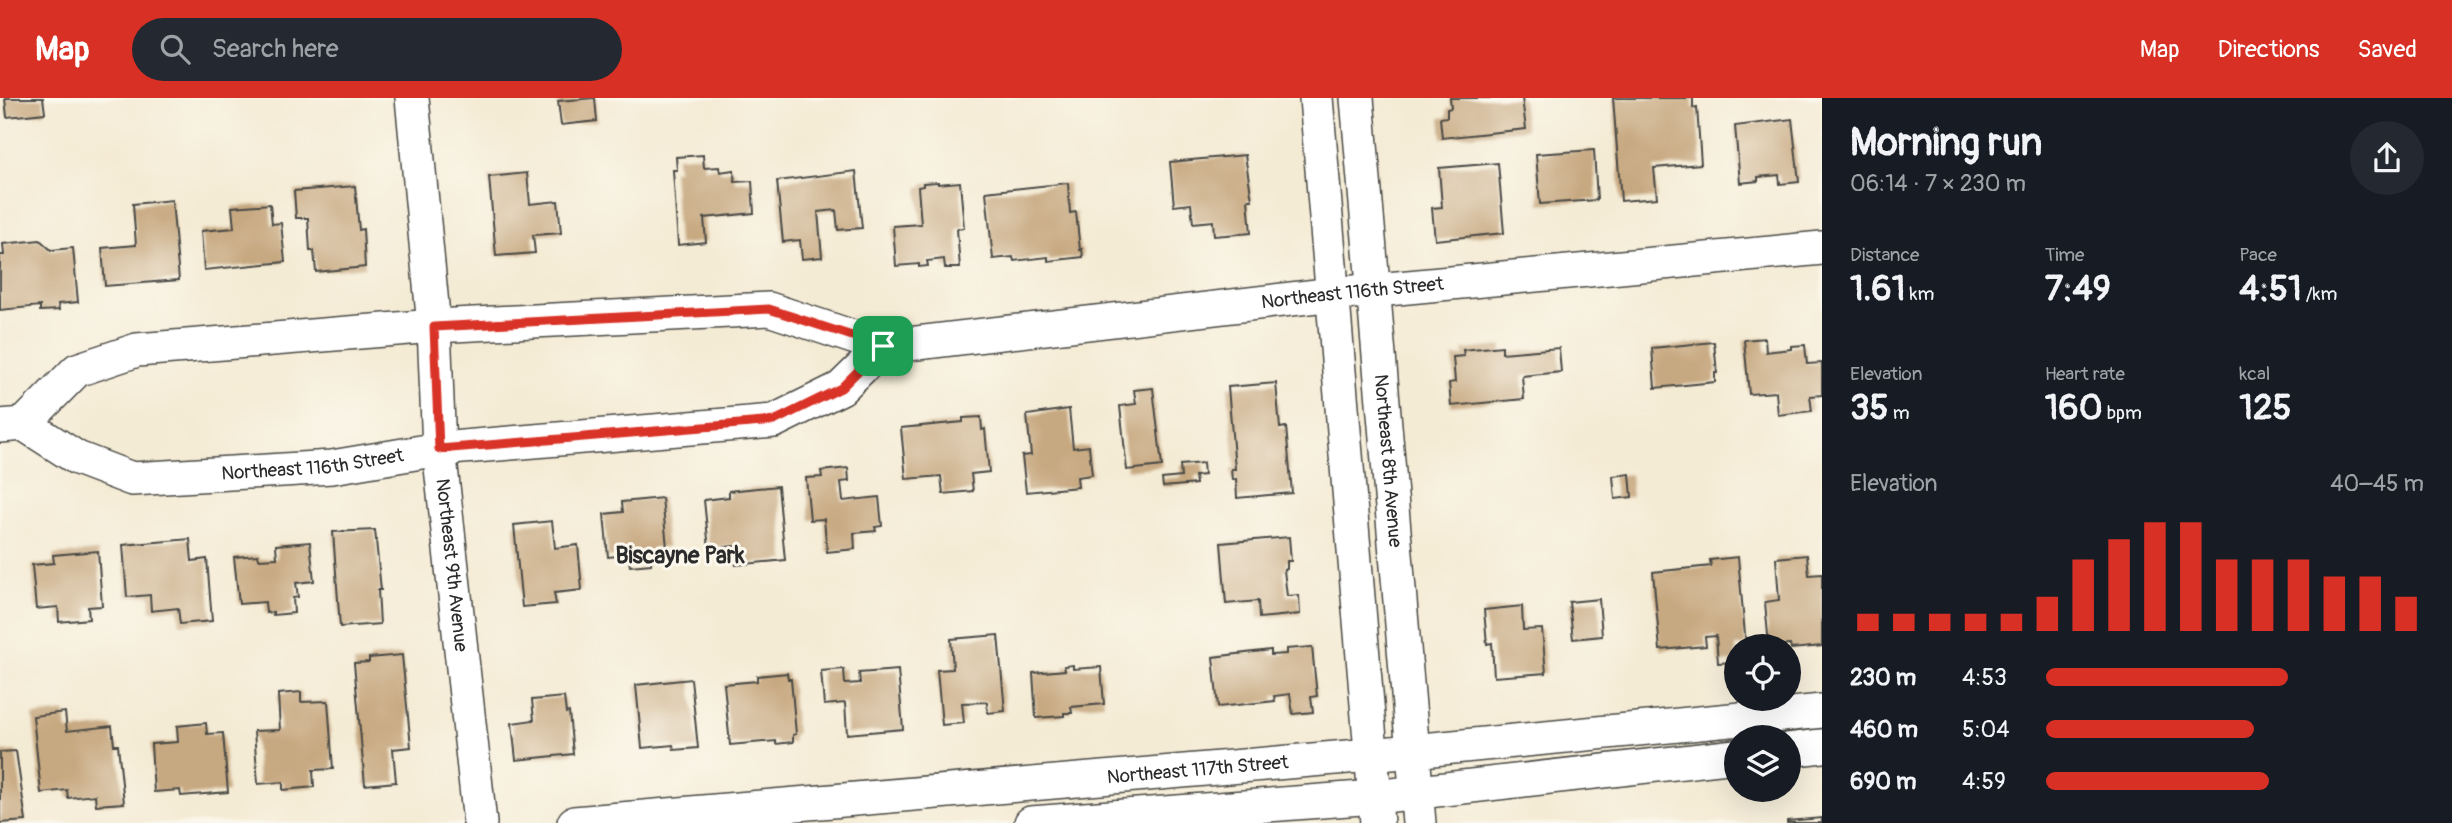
<!DOCTYPE html>
<meta charset="utf-8">
<style>
:root{--surface:#171b24;--page:#242831;--text:#f1f3f6;--muted:#9ea1a6;--accent:#d93025}
body{margin:0;font-family:Pangolin,sans-serif;background:var(--page);color:var(--text);height:100vh;display:flex;flex-direction:column;font-size:26px;white-space:nowrap}
*{box-sizing:border-box;margin:0}
p{font-size:23px;color:var(--muted)}
.icon{flex:none;width:38px;height:38px;fill:none;stroke:currentColor;stroke-width:2;stroke-linecap:round;stroke-linejoin:round}
.map{position:relative;flex:1;overflow:hidden}
.side{display:flex;flex-direction:column;background:var(--surface);width:630px}
.side>*{flex:none}
.fabs{position:absolute;left:1724px;top:536px;display:grid;gap:14px}
.fabs a{display:grid;place-items:center;width:77px;height:77px;border-radius:50%;background:var(--surface);box-shadow:0 7px 28px #0002;font-size:35px}
.pin{position:absolute;display:grid;place-items:center;width:60px;height:60px;color:#fff;margin:-30px;border-radius:14px;box-shadow:0 4px 10px #0006}
.round{display:grid;place-items:center;flex:none;width:74px;height:74px;border-radius:37px;background:var(--page)}
.head{display:flex;align-items:center;justify-content:space-between;height:119px;padding:0 28px}
h1{font-size:38px;font-weight:700;line-height:52px}
.metrics{display:grid;grid-template-columns:repeat(3,1fr);gap:10px;height:119px;padding:7px 28px}
.metrics div{display:grid;align-content:center}
.metrics b{font-size:35px;font-weight:700}
.metrics small{font-size:19px;font-weight:400}
.metrics p{font-size:19px}
.chart{height:196px;padding:14px 28px}
.chart p{display:flex;justify-content:space-between}
.chart svg{width:100%;height:126px;margin-top:7px;stroke:var(--accent);stroke-width:6}
ul{padding:0 28px;list-style:none;font-size:23px}
li{display:grid;grid-template-columns:112px 84px 1fr;align-items:center;height:52px}
li i{height:18px;border-radius:9px;background:var(--accent)}
header{display:flex;align-items:center;gap:42px;box-sizing:border-box;height:98px;padding:0 35px;background:var(--accent);color:#fff}
header strong{font-size:33px}
nav{display:flex;gap:38px;margin-inline-start:auto;font-size:24px}
.search{width:490px;height:63px;background:var(--page);display:flex;align-items:center;gap:18px;box-sizing:border-box;padding:0 24px;border-radius:38px;color:var(--muted);font-size:26px}
main{display:flex;flex:1;min-height:0}
.map>svg:first-child{display:block}
.building{fill:#c7a981}
.lines{fill:none;stroke-linecap:round;stroke-linejoin:round}
.minor-casing{stroke:#494844;stroke-width:36}
.minor{stroke:#fff;stroke-width:33}
.route-casing{stroke:#fff;stroke-width:14}
.route{stroke:#d93025;stroke-width:9}
.labels{text-anchor:middle;dominant-baseline:central;stroke-width:6;stroke-linejoin:round;paint-order:stroke}
.street-label{font-size:19px;fill:#2b2b2b;stroke:#fbf7ec}
.quarter-label{font-size:23px;font-weight:bold;fill:#2b2b2b;stroke:#fbf7ec}
</style>
<header>
<strong>Map</strong>
<div class="search"><svg class="icon" aria-label="search" viewBox="0 0 24 24"><circle cx="10" cy="10" r="6"/><path d="M15 15l6 6"/></svg>Search here</div>
<nav><a>Map</a><a>Directions</a><a>Saved</a></nav>
</header>
<main>
<div class="map">
<svg width="1822" height="725" viewBox="0 0 1822 725">
<rect width="100%" height="100%" fill="#fbf7ec"/>
<filter id="ink" filterUnits="userSpaceOnUse"><feTurbulence type="fractalNoise" baseFrequency=".0143" numOctaves="2"/><feDisplacementMap in="SourceGraphic" scale="14" xChannelSelector="R" yChannelSelector="G"/><feConvolveMatrix kernelMatrix="1 2 1 2 8 2 1 2 1" color-interpolation-filters="sRGB"/></filter>
<filter id="wash" filterUnits="userSpaceOnUse"><feTurbulence type="fractalNoise" baseFrequency=".00686" numOctaves="4" result="noise"/><feDisplacementMap in="SourceGraphic" scale="28" xChannelSelector="R" yChannelSelector="G"/><feGaussianBlur stdDeviation="1.57" result="paint"/><feColorMatrix in="noise" values="0 0 0 0 0 0 0 0 0 0 0 0 0 0 0 0 0 1.4 0 .05"/><feComposite in="paint" operator="in"/></filter>
<g filter="url(#wash)">
<rect width="100%" height="100%" fill="#f4ebd4"/>
<g id="blocks">
<g class="building">
<polygon points="5,0 43,0 45,15 7,19"/>
<polygon points="595,0 597,23 561,27 558,3"/>
<polygon points="1450,0 1522,0 1526,31 1442,40 1440,20 1447,19 1447,11 1451,10"/>
<polygon points="1613,0 1693,0 1693,10 1697,9 1701,66 1654,70 1657,100 1621,103"/>
<polygon points="1792,21 1799,84 1780,86 1779,77 1758,79 1758,83 1740,85 1735,28"/>
<polygon points="1594,52 1597,102 1540,106 1536,56"/>
<polygon points="703,57 704,70 719,69 720,74 734,72 735,84 752,83 754,115 704,120 706,144 678,147 673,72 677,72 676,59"/>
<polygon points="1245,57 1252,102 1248,102 1251,135 1214,138 1213,123 1193,125 1191,106 1174,108 1170,64"/>
<polygon points="1498,65 1504,135 1435,142 1432,110 1442,109 1439,70"/>
<polygon points="856,73 862,130 838,132 836,112 818,114 822,159 802,161 800,142 783,144 777,83"/>
<polygon points="527,75 530,106 558,103 561,135 533,137 535,155 496,158 489,79"/>
<polygon points="938,84 938,86 960,84 964,130 957,131 960,170 945,170 944,161 927,163 928,168 919,169 919,166 896,168 893,128 921,126 918,89 923,88 923,85"/>
<polygon points="1068,85 1070,115 1076,114 1080,152 1082,151 1083,159 1048,163 1048,159 1014,163 1013,159 993,161 986,94"/>
<polygon points="355,88 359,132 363,131 365,169 316,174 314,153 310,153 308,120 296,120 294,93"/>
<polygon points="172,102 179,182 105,188 102,150 136,147 133,106"/>
<polygon points="270,106 272,126 281,125 285,164 204,172 201,133 234,130 232,109"/>
<polygon points="40,142 51,152 73,150 78,204 58,206 59,212 40,213 40,208 0,212 0,157 4,157 3,146"/>
<polygon points="1765,240 1766,254 1791,251 1791,248 1805,247 1807,266 1822,265 1822,297 1810,298 1812,313 1778,317 1776,294 1749,296 1744,242"/>
<polygon points="1714,244 1717,275 1715,275 1715,284 1655,290 1652,250"/>
<polygon points="1502,248 1502,255 1559,250 1561,274 1522,278 1524,301 1451,308 1449,285 1455,284 1453,259 1464,258 1463,252"/>
<polygon points="1276,285 1280,330 1286,329 1292,395 1237,400 1236,381 1232,382 1231,371 1235,371 1228,289"/>
<polygon points="1153,290 1162,368 1127,372 1120,308 1136,306 1134,292"/>
<polygon points="1069,311 1073,350 1089,348 1092,377 1077,379 1078,389 1026,394 1022,358 1031,357 1027,317"/>
<polygon points="981,319 982,332 985,331 989,374 971,376 973,393 943,396 941,378 906,381 901,330 963,324 963,320"/>
<polygon points="1203,365 1204,377 1195,378 1196,386 1163,389 1162,381 1181,379 1180,367"/>
<polygon points="848,370 849,383 841,384 843,403 879,399 882,428 875,429 876,433 854,435 855,451 827,454 824,421 810,422 806,380 822,379 821,373"/>
<polygon points="1630,376 1632,399 1615,401 1613,378"/>
<polygon points="778,388 785,462 736,467 734,448 709,451 704,402 729,399 729,393"/>
<polygon points="662,400 667,449 652,450 651,466 630,468 628,457 608,459 604,416 623,414 622,404"/>
<polygon points="552,423 555,450 578,447 582,492 554,495 556,506 522,509 514,427"/>
<polygon points="375,432 381,492 378,492 380,526 340,529 333,434"/>
<polygon points="1289,439 1291,463 1287,463 1287,471 1284,472 1287,498 1299,497 1300,516 1259,520 1258,503 1226,506 1221,445"/>
<polygon points="190,441 192,463 207,461 212,523 180,526 178,510 151,513 150,497 127,499 123,447"/>
<polygon points="310,444 314,483 296,485 298,499 293,500 294,515 273,517 273,514 266,515 265,504 239,506 234,459 258,457 259,461 277,460 276,447"/>
<polygon points="98,453 102,508 88,509 89,521 59,524 58,509 36,511 32,467 54,465 53,457"/>
<polygon points="1807,457 1809,477 1822,476 1822,548 1791,551 1790,547 1769,548 1765,504 1779,502 1776,460"/>
<polygon points="1738,459 1746,548 1736,548 1736,564 1718,565 1716,538 1705,539 1706,548 1660,552 1653,474 1711,468 1710,462"/>
<polygon points="1599,501 1602,538 1573,541 1569,504"/>
<polygon points="1522,508 1523,532 1542,531 1546,575 1494,579 1492,545 1487,546 1484,512"/>
<polygon points="998,537 1005,613 988,615 987,604 962,605 964,625 942,627 937,572 953,571 951,541"/>
<polygon points="1312,549 1317,598 1311,599 1313,614 1293,616 1290,596 1274,598 1275,603 1218,609 1213,559 1271,552 1271,557 1286,556 1286,551"/>
<polygon points="402,557 411,649 393,651 396,684 365,687 354,565 369,564 369,560"/>
<polygon points="1073,567 1073,571 1101,569 1104,606 1071,609 1072,615 1064,615 1064,618 1036,620 1033,575 1065,572 1064,568"/>
<polygon points="844,571 845,586 860,585 859,575 898,572 903,631 847,636 845,605 824,607 821,573"/>
<polygon points="787,575 788,581 791,581 796,636 793,637 793,644 776,646 776,643 730,647 724,586 757,583 757,578"/>
<polygon points="691,581 698,650 674,652 673,647 642,650 636,587"/>
<polygon points="301,594 301,604 328,603 333,671 313,672 314,689 283,692 283,684 258,686 254,633 280,632 278,596"/>
<polygon points="564,599 566,615 569,614 573,656 516,662 512,625 534,622 532,602"/>
<polygon points="65,614 67,633 112,628 114,647 118,647 124,705 96,707 95,697 68,700 67,692 41,695 33,618"/>
<polygon points="206,625 207,636 223,635 228,694 181,698 180,692 154,694 151,646 178,644 177,628"/>
<polygon points="16,653 26,723 0,725 0,654"/>
<polygon points="1822,720 1822,725 1787,725 1787,723"/>
</g>
</g>
</g>
<g filter="url(#ink)">
<use href="#blocks" fill-opacity="0" stroke="#494844" stroke-width="2"/>
<g class="lines">
<g class="minor-casing">
<g id="minor">
<path id="s1" d="M 412,0 L 434,228 L 439,351 L 480,725"/>
<polyline points="1316,0 1377,725"/>
<path id="s2" d="M 1357,0 L 1419,725"/>
<path id="s3" d="M 24,326 L 77,272 L 137,252 L 434,228 L 769,211 L 883,249 L 1334,196 L 1822,150"/>
<path id="s4" d="M 0,328 L 24,326 L 77,360 L 132,381 L 332,369 L 439,351 L 774,323 L 841,290 L 883,249"/>
<polyline points="1788,652 1822,648"/>
<path id="s5" d="M 574,725 L 1371,657 L 1822,613"/>
<polyline points="1031,725 1375,699 1736,658"/>
</g>
</g>
<use href="#minor" class="minor"/>
</g>
</g>
<g class="lines" filter="url(#ink)">
<g class="route-casing">
<polygon id="route" points="769,211 883,248 841,290 774,323 439,351 434,229"/>
</g>
<use href="#route" class="route"/>
</g>
<g class="labels">
<g class="street-label">
<text stroke="none"><textPath href="#s3" startOffset="1365">Northeast 116th Street</textPath></text>
<text stroke="none"><textPath href="#s2" startOffset="364">Northeast 8th Avenue</textPath></text>
<text stroke="none"><textPath href="#s4" startOffset="327">Northeast 116th Street</textPath></text>
<text stroke="none"><textPath href="#s1" startOffset="469">Northeast 9th Avenue</textPath></text>
<text stroke="none"><textPath href="#s5" startOffset="626">Northeast 117th Street</textPath></text>
</g>
<g class="quarter-label">
<text x="680" y="457">Biscayne Park</text>
</g>
</g>
</svg>
<div class="fabs">
<a><svg class="icon" aria-label="locate" viewBox="0 0 24 24"><circle cx="12" cy="12" r="6"/><path d="M12 2v4M12 18v4M2 12h4M18 12h4"/></svg></a>
<a><svg class="icon" aria-label="layers" viewBox="0 0 24 24"><path d="M12 4l9 5-9 5-9-5zM3 14l9 5 9-5"/></svg></a>
</div>
<div class="pin" style="left:883px;top:248px;background:#1e9e55"><svg class="icon" aria-label="arrive" viewBox="0 0 24 24"><path d="M6 21V4h12l-3 4 3 4H6"/></svg></div>
</div>
<section class="side">
<div class="head"><div><h1>Morning run</h1><p>06:14 · 7 × 230 m</p></div><a class="round"><svg class="icon" aria-label="share" viewBox="0 0 24 24"><path d="M12 15V3M7 8l5-5 5 5M5 13v7h14v-7"/></svg></a></div>
<div class="metrics">
<div><p>Distance</p><b>1.61<small> km</small></b></div>
<div><p>Time</p><b>7:49</b></div>
<div><p>Pace</p><b>4:51<small> /km</small></b></div>
</div>
<div class="metrics">
<div><p>Elevation</p><b>35<small> m</small></b></div>
<div><p>Heart rate</p><b>160<small> bpm</small></b></div>
<div><p>kcal</p><b>125</b></div>
</div>
<div class="chart"><p><span>Elevation</span>40–45 m</p>
<svg viewBox="0 0 160 44" preserveAspectRatio="none"><path d="M5 44V38M15 44V38M25 44V38M35 44V38M45 44V38M55 44V32M65 44V19M75 44V12M85 44V6M95 44V6M105 44V19M115 44V19M125 44V19M135 44V25M145 44V25M155 44V32"/></svg>
</div>
<ul>
<li><b>230 m</b>4:53<i style="width:64%"></i></li>
<li><b>460 m</b>5:04<i style="width:55%"></i></li>
<li><b>690 m</b>4:59<i style="width:59%"></i></li>
</ul>
</section>
</main>
